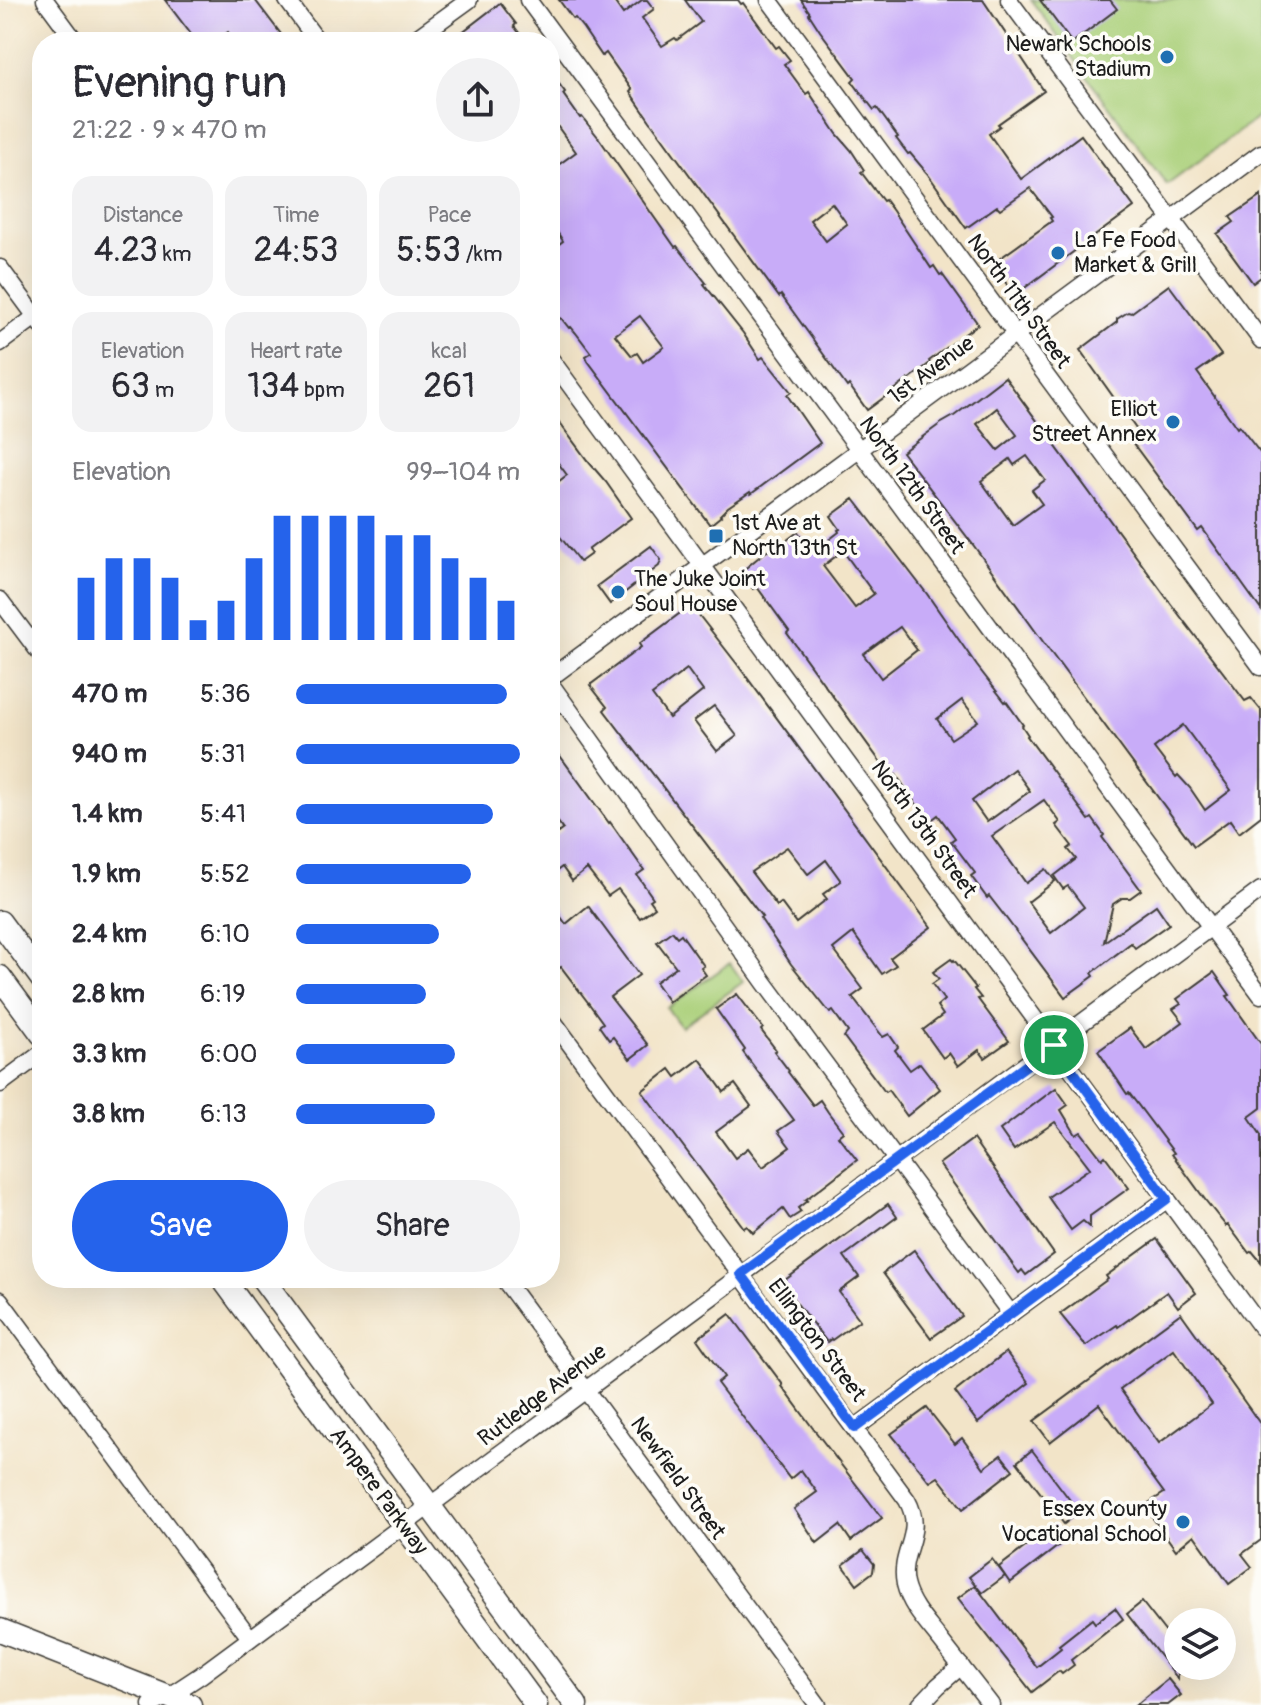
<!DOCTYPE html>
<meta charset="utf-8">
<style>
:root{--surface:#fff;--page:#f2f2f3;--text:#2b2b33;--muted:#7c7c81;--accent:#2563eb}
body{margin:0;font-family:Pangolin,sans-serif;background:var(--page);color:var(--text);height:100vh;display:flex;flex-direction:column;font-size:30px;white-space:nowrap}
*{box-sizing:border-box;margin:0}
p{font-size:26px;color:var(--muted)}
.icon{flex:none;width:44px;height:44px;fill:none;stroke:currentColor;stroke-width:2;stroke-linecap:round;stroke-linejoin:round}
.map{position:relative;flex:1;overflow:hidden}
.side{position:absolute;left:32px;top:32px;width:528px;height:1256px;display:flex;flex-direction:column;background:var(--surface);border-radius:32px;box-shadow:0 8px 32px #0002}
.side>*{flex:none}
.buttons{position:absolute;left:1164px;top:1608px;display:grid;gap:16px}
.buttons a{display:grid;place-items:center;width:72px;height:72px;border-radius:50%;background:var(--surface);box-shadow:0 8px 32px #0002;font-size:40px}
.pin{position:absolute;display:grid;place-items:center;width:68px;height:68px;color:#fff;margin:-34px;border:4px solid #fff;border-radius:50%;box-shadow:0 2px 8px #0007}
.round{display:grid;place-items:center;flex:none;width:84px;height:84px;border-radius:42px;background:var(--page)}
.headline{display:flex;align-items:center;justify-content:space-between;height:136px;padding:0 40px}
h1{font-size:44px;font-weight:600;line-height:60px}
.metrics{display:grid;grid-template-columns:repeat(3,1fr);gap:12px;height:136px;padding:8px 40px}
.metrics div{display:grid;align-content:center;border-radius:20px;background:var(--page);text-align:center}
.metrics b{font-size:34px;font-weight:600}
.metrics small{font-size:22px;font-weight:400}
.metrics p{font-size:22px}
.chart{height:224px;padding:16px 40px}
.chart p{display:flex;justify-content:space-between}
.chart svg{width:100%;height:144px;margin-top:8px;stroke:var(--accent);stroke-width:6}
.action{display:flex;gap:16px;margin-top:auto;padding:16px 40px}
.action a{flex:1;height:92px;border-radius:48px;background:var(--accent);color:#fff;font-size:32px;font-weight:600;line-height:92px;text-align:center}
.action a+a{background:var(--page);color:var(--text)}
ul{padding:0 40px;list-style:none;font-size:26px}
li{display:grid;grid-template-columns:128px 96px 1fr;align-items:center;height:60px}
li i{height:20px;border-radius:10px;background:var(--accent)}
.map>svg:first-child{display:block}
.green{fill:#abd07a;stroke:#64764b;stroke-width:2}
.building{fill:#c8acf8;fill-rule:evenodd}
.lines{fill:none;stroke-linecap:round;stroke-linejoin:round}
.minor-casing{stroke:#3c3a36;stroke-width:19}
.tertiary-casing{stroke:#3c3a36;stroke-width:25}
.minor{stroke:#fff;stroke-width:16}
.tertiary{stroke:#fff;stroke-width:22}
.route-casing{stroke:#fff;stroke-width:16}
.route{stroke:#2563eb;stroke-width:10}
.poi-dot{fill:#1f6fb2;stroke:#fdfcf7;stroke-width:3}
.labels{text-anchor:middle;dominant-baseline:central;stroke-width:7;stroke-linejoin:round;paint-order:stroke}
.poi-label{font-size:22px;fill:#1c1c1c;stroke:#fdfcf7;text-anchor:end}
.street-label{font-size:22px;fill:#1c1c1c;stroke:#fdfcf7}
</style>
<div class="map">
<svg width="1261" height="1705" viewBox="0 0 1261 1705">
<rect width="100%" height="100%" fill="#fdfcf7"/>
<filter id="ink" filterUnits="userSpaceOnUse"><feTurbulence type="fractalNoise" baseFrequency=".0125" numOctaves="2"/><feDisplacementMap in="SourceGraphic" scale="16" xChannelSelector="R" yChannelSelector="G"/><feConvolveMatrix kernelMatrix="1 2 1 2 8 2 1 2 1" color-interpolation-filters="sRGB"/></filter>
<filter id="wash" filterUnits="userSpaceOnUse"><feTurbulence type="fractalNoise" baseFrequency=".006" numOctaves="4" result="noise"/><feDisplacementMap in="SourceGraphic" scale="32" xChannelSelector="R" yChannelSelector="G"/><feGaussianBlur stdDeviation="1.8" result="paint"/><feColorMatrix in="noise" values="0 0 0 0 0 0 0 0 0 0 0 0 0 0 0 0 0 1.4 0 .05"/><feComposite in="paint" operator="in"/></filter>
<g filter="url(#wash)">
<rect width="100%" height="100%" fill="#f2e4c8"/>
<g class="green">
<polygon points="1031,0 1261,0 1261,115 1167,185"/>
<polygon points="730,963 743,982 681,1027 667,1008"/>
</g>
<g id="blocks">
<g class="building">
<polygon points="165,0 255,0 287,42 236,42 228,32 214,42 197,42"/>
<path d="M 559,0 L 613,0 L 623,14 L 642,0 L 647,0 L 654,9 L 642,18 L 662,46 L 675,38 L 677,40 L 701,22 L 685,0 L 738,0 L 741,4 L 743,3 L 776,48 L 779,46 L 790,60 L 784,64 L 806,94 L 809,92 L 837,134 L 851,150 L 864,170 L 861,172 L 883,201 L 885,200 L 893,211 L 931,268 L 934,266 L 940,275 L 942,274 L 978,324 L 929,361 L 930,363 L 920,371 L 867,410 L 849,385 L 847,387 L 781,295 L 779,297 L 650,121 L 630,92 L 632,90 L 606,53 L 602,56 L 583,28 L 575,18 L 573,19 ZM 832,203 L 847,224 L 826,241 L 810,220 Z"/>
<polygon points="801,0 983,0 1044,91 998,124 1000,126 989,134 1021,179 1081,135 1134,207 1015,295 992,264 1052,221 1050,218 1052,217 1030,188 1000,209 997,206 966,228 927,173 910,153 908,154 896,138 898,137 877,108 874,110 852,81 855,78 820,31 809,14 810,13"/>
<polygon points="1040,0 1110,0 1117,9 1072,43"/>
<polygon points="500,3 516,24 514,26 526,42 468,42 461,33"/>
<path d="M 550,72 L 565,92 L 563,94 L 580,118 L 582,117 L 598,137 L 675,247 L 677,246 L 706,283 L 704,284 L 743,333 L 760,359 L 763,357 L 791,392 L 787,395 L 820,443 L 751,494 L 750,492 L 728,507 L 720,515 L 721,516 L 710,525 L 588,361 L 586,356 L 591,353 L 576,333 L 571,327 L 569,328 L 561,318 L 558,320 L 550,309 L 550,251 L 563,241 L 550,221 L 550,171 L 576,152 L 550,116 ZM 640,316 L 664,347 L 643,362 L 637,353 L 632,356 L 615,335 Z"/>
<polygon points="1261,196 1261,277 1253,283 1217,234 1234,222 1230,217"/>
<polygon points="1169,285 1221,355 1197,372 1237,428 1239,426 1261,454 1261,610 1202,528 1198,531 1132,442 1141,436 1080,350 1117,322 1117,319 1128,312 1131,313"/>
<path d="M 1005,377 L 1171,604 L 1245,701 L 1251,698 L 1261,710 L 1261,816 L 1239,833 L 1230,820 L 1194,846 L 1049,650 L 974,546 L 902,452 L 940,424 L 954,416 ZM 997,408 L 1017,435 L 998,450 L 977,424 ZM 1027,456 L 1045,480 L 1032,490 L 1042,504 L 1013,525 L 981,481 L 1010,459 L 1014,465 ZM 1183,725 L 1231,790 L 1205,810 L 1190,788 L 1178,775 L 1176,777 L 1154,748 Z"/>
<polygon points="550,410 587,460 606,482 631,518 588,550 591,554 580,562 550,524 550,488 567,475 550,452"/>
<path d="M 854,499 L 927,594 L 977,666 L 1005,702 L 1006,701 L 1023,725 L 1022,726 L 1028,735 L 1027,736 L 1089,820 L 1092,818 L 1104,835 L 1102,837 L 1141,890 L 1130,898 L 1122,898 L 1113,904 L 1104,942 L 1156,905 L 1169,924 L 1135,948 L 1131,943 L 1092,973 L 1094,976 L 1065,997 L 1003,914 L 989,896 L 987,898 L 971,876 L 975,873 L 951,841 L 955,838 L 938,815 L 929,822 L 896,775 L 892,778 L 787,633 L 789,631 L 757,587 L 753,589 L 741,572 L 765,552 L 779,546 L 798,532 L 813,552 L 839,532 L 838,530 L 840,529 L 831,516 ZM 843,551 L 874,594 L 855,608 L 823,566 ZM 900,627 L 917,650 L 881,678 L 863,654 ZM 962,700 L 978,721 L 951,739 L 937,719 ZM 1014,769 L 1030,791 L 987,822 L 972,801 ZM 1044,800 L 1060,822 L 1056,825 L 1072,846 L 1068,849 L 1076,859 L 1054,876 L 1063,889 L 1068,886 L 1084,907 L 1051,933 L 1028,902 L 1055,881 L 1046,869 L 1026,883 L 992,836 Z"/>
<polygon points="651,546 661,560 659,566 610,604 597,586"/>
<path d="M 691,605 L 737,664 L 931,927 L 890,958 L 896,965 L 882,974 L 853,933 L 833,949 L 863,989 L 852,997 L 883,1037 L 889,1034 L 898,1047 L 895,1050 L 910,1070 L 920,1063 L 940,1089 L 907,1116 L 888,1090 L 885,1092 L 844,1037 L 848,1032 L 833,1011 L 830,1013 L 791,964 L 760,918 L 762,917 L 604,710 L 607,707 L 590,685 L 641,647 L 639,644 ZM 687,669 L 703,691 L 669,718 L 652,695 ZM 714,706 L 737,736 L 717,751 L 694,721 ZM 787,847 L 808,874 L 826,860 L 841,881 L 823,894 L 827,899 L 796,923 L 781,903 L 777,906 L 751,872 Z"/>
<polygon points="550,742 609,823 610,822 644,870 637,875 653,898 650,900 655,907 640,918 618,889 608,896 587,869 572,881 562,867 550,876 550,839 563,829 550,811"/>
<polygon points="550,902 566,924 588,906 639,975 610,997 648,1045 630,1059 613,1037 609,1040 599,1026 603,1023 590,1005 561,967 557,970 550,960"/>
<polygon points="672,931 677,937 681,934 704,966 701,968 706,975 669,1002 655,982 676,967 657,942"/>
<polygon points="951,959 953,961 954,960 976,988 974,989 981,998 978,999 1009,1041 985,1058 979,1050 958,1066 949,1053 943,1058 923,1030 943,1015 937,1006 944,1000 932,984 939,979 933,972"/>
<polygon points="1214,972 1230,995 1227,996 1261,1044 1261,1108 1249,1117 1261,1135 1261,1262 1252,1251 1249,1253 1228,1225 1226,1226 1206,1201 1172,1154 1174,1153 1129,1093 1127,1094 1098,1051 1130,1028 1146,1049 1183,1022 1173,1009 1181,1004 1177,999"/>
<polygon points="737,994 763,1028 761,1030 776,1050 774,1051 789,1071 788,1072 813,1105 820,1100 828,1112 843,1132 838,1136 857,1160 805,1200 807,1201 798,1208 801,1212 790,1219 783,1209 753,1233 747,1226 744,1228 642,1091 670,1069 676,1077 700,1059 724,1092 735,1084 751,1106 716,1132 735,1158 748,1148 763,1167 790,1147 778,1131 794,1120 743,1052 745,1050 716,1009"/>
<polygon points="1056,1088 1068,1105 1061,1110 1076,1135 1081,1132 1102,1159 1105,1156 1129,1188 1090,1216 1090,1227 1083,1221 1071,1230 1048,1197 1090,1168 1055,1122 1014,1150 1000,1130"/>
<polygon points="973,1139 1054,1254 1026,1275 1022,1270 1019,1273 939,1164"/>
<polygon points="888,1204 897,1217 844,1256 859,1277 839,1292 860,1320 832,1340 831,1339 827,1342 781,1283"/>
<polygon points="1157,1239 1196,1293 1178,1307 1167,1292 1118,1327 1117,1325 1086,1346 1060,1314 1108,1279 1106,1276"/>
<polygon points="914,1250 962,1316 931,1338 883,1273"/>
<path d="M 1181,1313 L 1261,1425 L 1261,1540 L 1242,1554 L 1252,1567 L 1229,1584 L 1194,1535 L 1176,1550 L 1144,1506 L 1164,1493 L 1099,1404 L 1050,1442 L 1034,1421 ZM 1174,1350 L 1212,1404 L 1159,1443 L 1120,1389 Z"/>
<polygon points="730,1314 783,1385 782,1386 812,1427 882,1518 851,1541 840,1525 817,1543 794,1509 817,1492 801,1470 790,1479 717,1383 724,1377 697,1339"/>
<polygon points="1006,1352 1029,1383 978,1423 955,1392"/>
<polygon points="927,1408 955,1444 962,1438 984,1468 1001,1455 1013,1470 963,1509 938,1477 930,1482 891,1434"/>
<polygon points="1032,1450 1079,1512 1064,1524 1017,1462"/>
<polygon points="1054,1525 1066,1540 1010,1583 999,1567"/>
<polygon points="863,1550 874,1564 873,1572 857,1584 843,1565"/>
<polygon points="992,1559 1005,1576 982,1593 969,1577"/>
<polygon points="975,1585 1037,1667 1061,1648 1059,1645 1092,1619 1095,1623 1115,1608 1123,1619 1071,1660 1074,1665 1062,1674 1059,1671 1032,1692 958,1598"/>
<polygon points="1142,1602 1178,1648 1178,1679 1127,1614"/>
<polygon points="1168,1679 1181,1695 1168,1705 1136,1705"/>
</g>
</g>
</g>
<g filter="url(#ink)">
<use href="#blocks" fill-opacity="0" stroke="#3c3a36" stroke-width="2"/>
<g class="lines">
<g class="minor-casing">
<g id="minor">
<polyline points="45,0 76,42"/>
<polyline points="287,0 318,42"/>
<polyline points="528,0 1261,995"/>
<polyline points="769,0 1261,667"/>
<polyline points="1009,0 1261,340"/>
<polyline points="411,42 469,0"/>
<polyline points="0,268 42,325"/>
<polyline points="0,343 42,312"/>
<polyline points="550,358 1261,1327"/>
<polyline points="0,600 42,656"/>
<polyline points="550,678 1261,153"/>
<polyline points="550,683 765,983 1011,1314"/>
<path d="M 550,1017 L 907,1500 C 926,1534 898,1551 905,1584 C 910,1606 928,1624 941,1641 C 958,1663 975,1684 991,1705"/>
<polyline points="0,1084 42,1053"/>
<polyline points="503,1278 818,1705"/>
<polyline points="0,1300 250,1638"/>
<polyline points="855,1428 1167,1199"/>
<polyline points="151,1705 169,1696 201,1675 1261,890"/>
<polyline points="920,1705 938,1686 961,1666"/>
</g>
</g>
<g class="tertiary-casing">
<g id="tertiary">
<polyline points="0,922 42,979"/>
<polyline points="0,977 42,1034"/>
<polyline points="222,1278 536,1705"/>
<polyline points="262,1278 576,1705"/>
<polyline points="0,1630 190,1705"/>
</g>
</g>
<use href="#minor" class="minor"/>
<use href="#tertiary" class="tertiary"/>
</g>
</g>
<g class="lines" filter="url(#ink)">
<g class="route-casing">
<polygon id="route" points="1054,1045 1167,1199 855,1428 741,1274"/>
</g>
<use href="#route" class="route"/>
</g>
<g class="poi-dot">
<circle cx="1167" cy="57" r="8"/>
<circle cx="1058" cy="253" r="8"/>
<circle cx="1173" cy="422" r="8"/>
<rect x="708" y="528" width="16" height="16" rx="4"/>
<circle cx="618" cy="592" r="8"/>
<circle cx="1183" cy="1522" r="8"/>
</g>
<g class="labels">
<g class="poi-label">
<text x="1151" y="44">Newark Schools<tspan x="1151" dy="25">Stadium</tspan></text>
<text x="1074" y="240" text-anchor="start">La Fe Food<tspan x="1074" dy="25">Market &amp; Grill</tspan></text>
<text x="1157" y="409">Elliot<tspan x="1157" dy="25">Street Annex</tspan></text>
<text x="732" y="523" text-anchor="start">1st Ave at<tspan x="732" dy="25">North 13th St</tspan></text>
<text x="634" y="579" text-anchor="start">The Juke Joint<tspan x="634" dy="25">Soul House</tspan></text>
<text x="1167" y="1509">Essex County<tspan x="1167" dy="25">Vocational School</tspan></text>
</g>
<g class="street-label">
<text transform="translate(1019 301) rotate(54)">North 11th Street</text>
<text transform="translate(931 370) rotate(-36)">1st Avenue</text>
<text transform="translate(912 485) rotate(54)">North 12th Street</text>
<text transform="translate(924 829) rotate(54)">North 13th Street</text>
<text transform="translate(817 1340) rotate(53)">Ellington Street</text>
<text transform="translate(542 1395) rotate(-37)">Rutledge Avenue</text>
<text transform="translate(678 1478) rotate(54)">Newfield Street</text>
<text transform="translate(379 1491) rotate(54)">Ampere Parkway</text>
</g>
</g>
</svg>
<div class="buttons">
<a><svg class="icon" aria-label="layers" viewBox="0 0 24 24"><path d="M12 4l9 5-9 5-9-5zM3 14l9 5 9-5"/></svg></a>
</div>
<div class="pin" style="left:1054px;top:1045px;background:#1e9e55"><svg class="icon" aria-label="arrive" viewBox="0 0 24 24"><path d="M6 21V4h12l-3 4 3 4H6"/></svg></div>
<section class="side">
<div class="headline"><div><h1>Evening run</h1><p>21:22 · 9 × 470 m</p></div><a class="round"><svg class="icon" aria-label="share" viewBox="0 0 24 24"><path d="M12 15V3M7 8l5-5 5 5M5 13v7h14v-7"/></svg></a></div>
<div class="metrics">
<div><p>Distance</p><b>4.23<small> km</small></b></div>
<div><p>Time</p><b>24:53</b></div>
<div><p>Pace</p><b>5:53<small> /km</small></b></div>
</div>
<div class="metrics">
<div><p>Elevation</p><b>63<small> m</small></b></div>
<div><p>Heart rate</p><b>134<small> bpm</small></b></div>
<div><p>kcal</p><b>261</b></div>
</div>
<div class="chart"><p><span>Elevation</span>99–104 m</p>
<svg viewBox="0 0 160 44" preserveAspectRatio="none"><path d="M5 44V25M15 44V19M25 44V19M35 44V25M45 44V38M55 44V32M65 44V19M75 44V6M85 44V6M95 44V6M105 44V6M115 44V12M125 44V12M135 44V19M145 44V25M155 44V32"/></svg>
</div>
<ul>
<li><b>470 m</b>5:36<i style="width:94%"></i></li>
<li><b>940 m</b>5:31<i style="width:100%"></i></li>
<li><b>1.4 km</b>5:41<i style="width:88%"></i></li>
<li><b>1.9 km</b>5:52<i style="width:78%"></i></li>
<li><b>2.4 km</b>6:10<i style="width:64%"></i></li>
<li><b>2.8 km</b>6:19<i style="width:58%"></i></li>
<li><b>3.3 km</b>6:00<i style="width:71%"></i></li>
<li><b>3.8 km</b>6:13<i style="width:62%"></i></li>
</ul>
<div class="action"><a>Save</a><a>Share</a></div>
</section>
</div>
